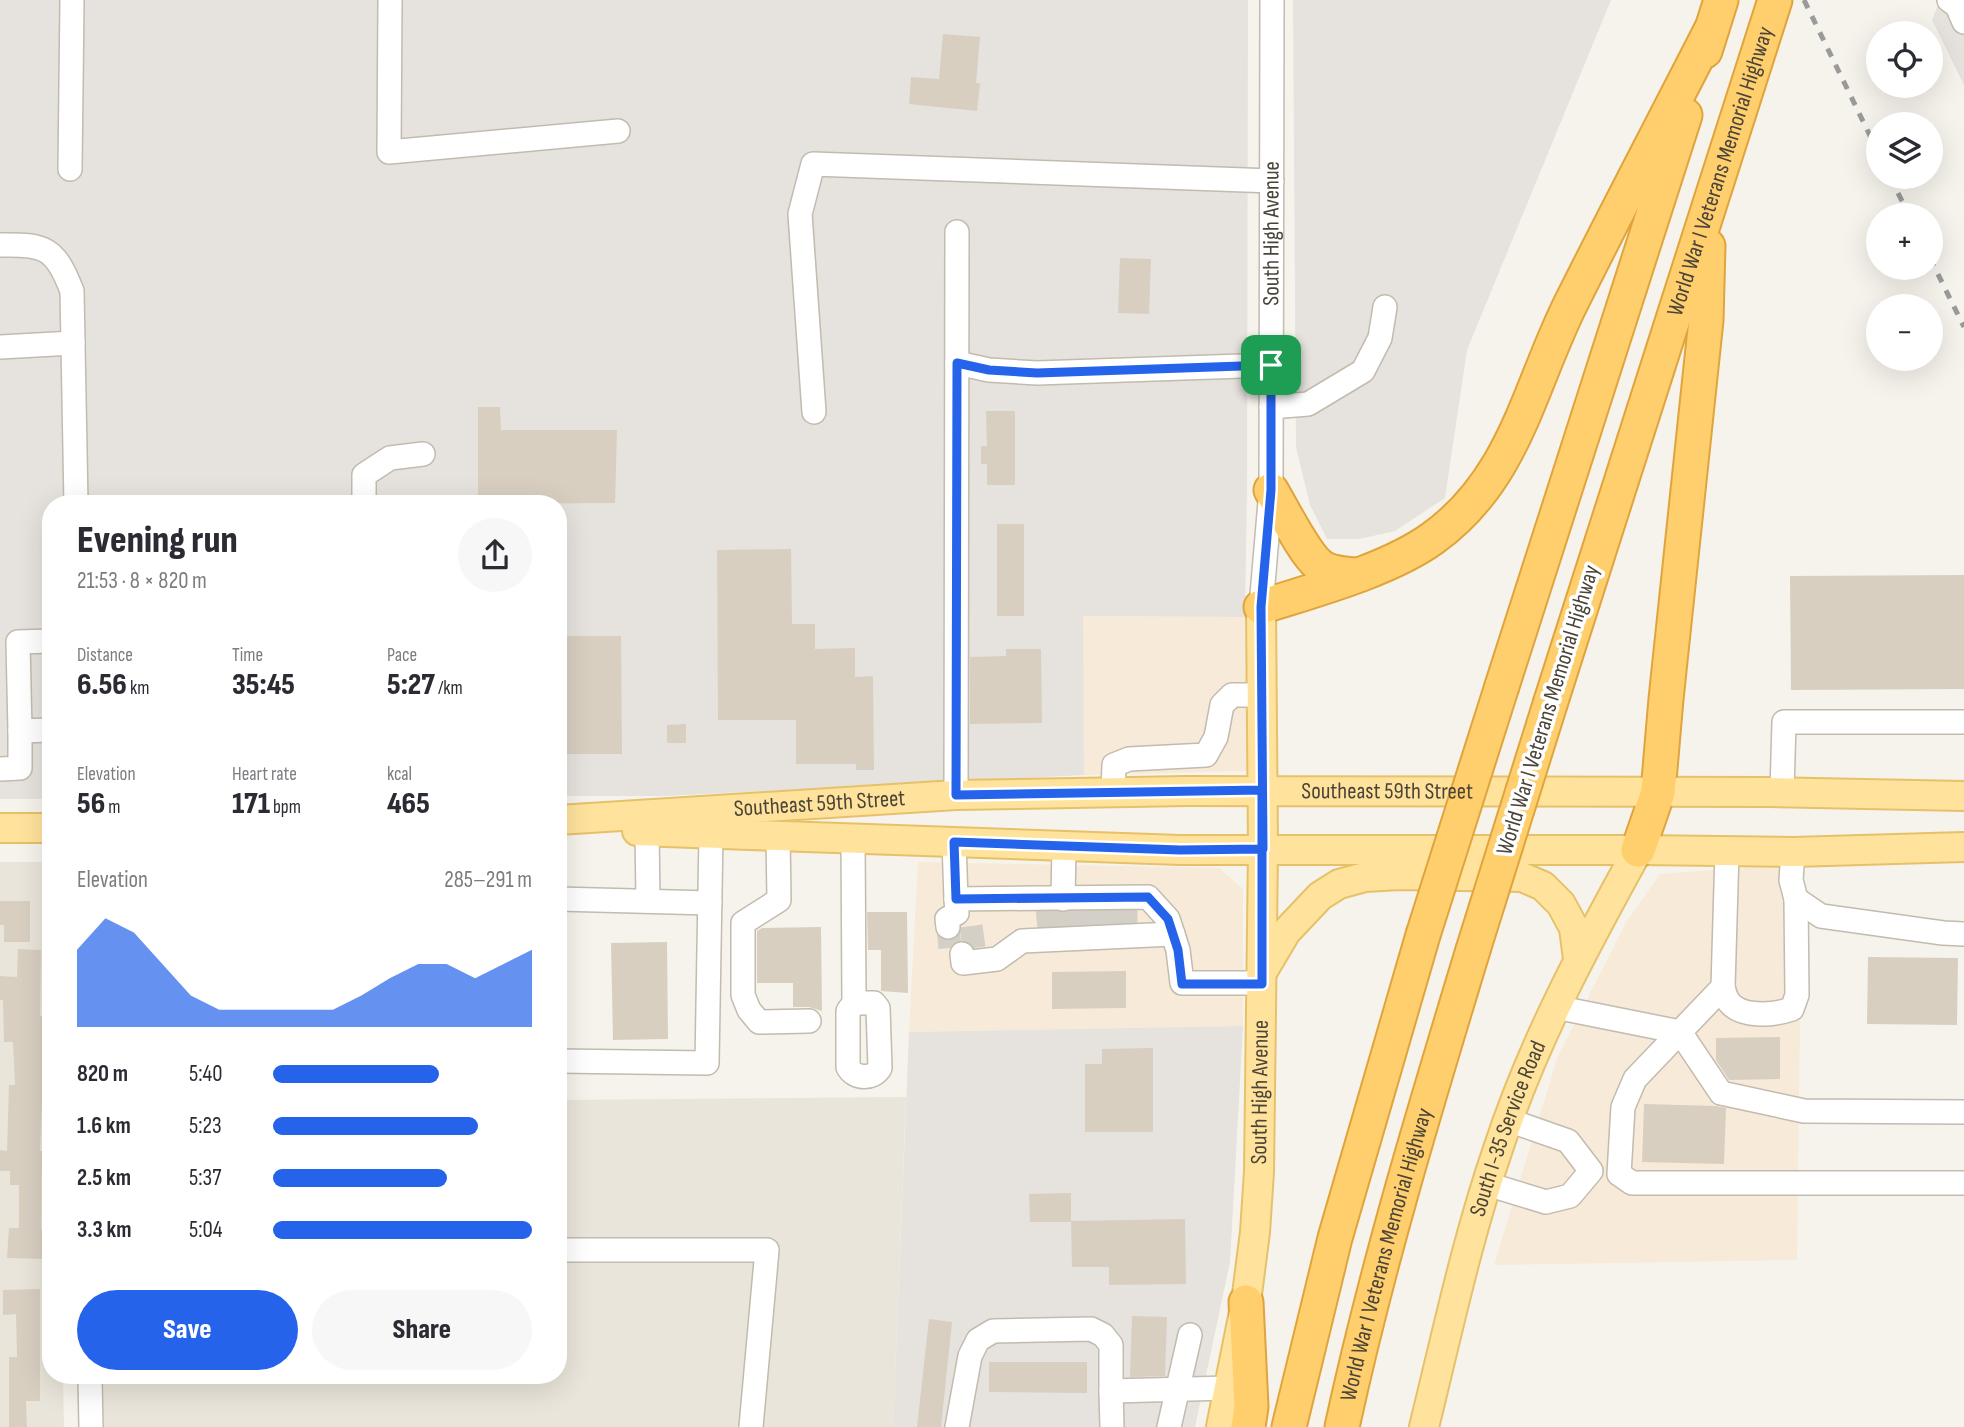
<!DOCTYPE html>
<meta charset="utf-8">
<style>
:root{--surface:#fff;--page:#f7f7f7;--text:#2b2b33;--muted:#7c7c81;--accent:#2563eb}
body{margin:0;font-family:"Sofia Sans Condensed",sans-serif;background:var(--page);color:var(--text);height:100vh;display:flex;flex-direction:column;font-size:26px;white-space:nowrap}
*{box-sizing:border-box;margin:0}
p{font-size:23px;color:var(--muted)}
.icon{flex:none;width:38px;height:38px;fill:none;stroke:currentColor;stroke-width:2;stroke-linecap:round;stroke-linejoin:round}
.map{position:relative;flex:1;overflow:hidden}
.drawer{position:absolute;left:42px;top:495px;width:525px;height:889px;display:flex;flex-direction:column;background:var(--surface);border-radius:28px;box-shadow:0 7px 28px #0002}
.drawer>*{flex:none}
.controls{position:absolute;left:1866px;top:21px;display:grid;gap:14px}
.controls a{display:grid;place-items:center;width:77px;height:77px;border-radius:50%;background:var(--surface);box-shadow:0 7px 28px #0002;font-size:35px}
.pin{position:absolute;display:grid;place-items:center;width:60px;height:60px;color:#fff;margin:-30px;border-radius:14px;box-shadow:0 4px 10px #0006}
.round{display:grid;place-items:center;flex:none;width:74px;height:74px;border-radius:37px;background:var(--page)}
.headline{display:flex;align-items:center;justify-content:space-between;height:119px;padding:0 35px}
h1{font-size:38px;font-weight:800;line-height:52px}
.metrics{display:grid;grid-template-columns:repeat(3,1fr);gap:10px;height:119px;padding:7px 35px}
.metrics div{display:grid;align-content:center}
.metrics b{font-size:30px;font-weight:800}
.metrics small{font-size:19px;font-weight:400}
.metrics p{font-size:19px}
.chart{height:196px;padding:14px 35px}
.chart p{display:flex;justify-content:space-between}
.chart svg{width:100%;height:126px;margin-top:7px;fill:var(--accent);opacity:.7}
.cta{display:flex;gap:14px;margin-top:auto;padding:14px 35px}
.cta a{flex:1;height:80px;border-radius:42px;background:var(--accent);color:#fff;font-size:28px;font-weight:800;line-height:80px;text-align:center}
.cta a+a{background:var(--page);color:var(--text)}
ul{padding:0 35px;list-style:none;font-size:23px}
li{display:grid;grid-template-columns:112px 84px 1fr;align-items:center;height:52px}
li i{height:18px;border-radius:9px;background:var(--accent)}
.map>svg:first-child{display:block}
.residential{fill:#eae5da}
.commercial{fill:#f7ead8}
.industrial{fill:#e6e2dd}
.building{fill:#d8cfc1}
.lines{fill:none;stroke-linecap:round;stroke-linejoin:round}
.minor-tunnel{stroke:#d4d0c8;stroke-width:23;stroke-dasharray:23 11;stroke-linecap:butt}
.minor-casing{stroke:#c2bbae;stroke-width:26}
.major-casing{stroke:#e6c16a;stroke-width:32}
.highway-casing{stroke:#e0a43c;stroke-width:37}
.minor{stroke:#fff;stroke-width:23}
.major{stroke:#ffe39c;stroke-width:28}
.highway{stroke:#ffcf6e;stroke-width:33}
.rail{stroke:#9a9a9a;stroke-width:5;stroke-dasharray:9 9;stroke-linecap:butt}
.highway-bridge-casing{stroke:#e0a43c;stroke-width:37;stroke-linecap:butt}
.highway-bridge{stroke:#ffcf6e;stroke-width:33}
.route-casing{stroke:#fff;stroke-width:14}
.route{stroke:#2563eb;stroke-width:9}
.labels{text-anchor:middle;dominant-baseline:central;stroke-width:7;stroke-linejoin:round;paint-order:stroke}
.street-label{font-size:23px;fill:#4b4439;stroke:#fff}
</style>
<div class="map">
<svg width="1964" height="1427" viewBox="0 0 1964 1427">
<rect width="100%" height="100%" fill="#f6f3ec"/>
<g class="residential">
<polygon points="0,862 51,862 51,1376 63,1376 64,1427 0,1427"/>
<polygon points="906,1097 893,1427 104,1427 103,1376 558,1376 558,1100"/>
</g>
<g class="commercial">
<polygon points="1082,616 1245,617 1248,771 1084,775"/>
<polygon points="918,862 1219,868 1243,889 1243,1026 909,1032"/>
<polygon points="1768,866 1804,866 1801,938 1797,1260 1494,1265 1558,1056 1627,921 1660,874"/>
</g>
<g class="industrial">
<polygon points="0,0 1248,0 1247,491 1245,617 1083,616 1084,775 665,796 558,796 558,504 51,504 51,799 0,799"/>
<polygon points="1293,0 1611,0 1467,350 1445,498 1395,531 1359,539 1327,539 1310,505 1296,447"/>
<polygon points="1940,0 1964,0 1964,85 1932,20"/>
<polygon points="1243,1026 1230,1262 1195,1427 893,1427 909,1032"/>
</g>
<g class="building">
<polygon points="943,34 980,37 976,83 980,83 977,111 909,104 911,77 939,79"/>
<polygon points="1120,258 1151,259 1149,314 1118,313"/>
<polygon points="478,407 500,407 501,430 617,430 615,503 478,504"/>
<polygon points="986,411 1015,411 1015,485 987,485 987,464 981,464 981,446 987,446"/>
<rect x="997" y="524" width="27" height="92"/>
<polygon points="791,549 792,624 815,624 815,649 855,648 855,677 873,676 874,770 856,770 856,764 796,764 796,720 718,720 717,550"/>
<polygon points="1964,575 1964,689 1791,690 1790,576"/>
<polygon points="565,636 621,636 622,754 566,754"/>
<polygon points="1006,649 1041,649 1042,723 970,724 970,657 1006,656"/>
<polygon points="686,724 686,743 667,743 667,725"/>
<polygon points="0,901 30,901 30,942 4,942 4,925 0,925"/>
<polygon points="867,912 907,912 908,993 881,991 881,950 868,950"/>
<polygon points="821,927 822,1011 809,1007 793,1007 793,983 757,983 757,931 762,928"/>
<polygon points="667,942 668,1039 613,1040 611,943"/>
<polygon points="18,949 41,950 40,1016 42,1016 43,1077 40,1151 42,1151 41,1229 47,1229 45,1259 7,1258 9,1228 19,1228 19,1185 10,1185 10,1171 0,1171 0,1150 7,1151 9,1085 15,1085 13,1042 4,1042 3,1000 0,1000 0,976 17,977"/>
<polygon points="1868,957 1958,958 1957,1025 1867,1024"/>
<polygon points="1126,971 1126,1008 1052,1009 1052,972"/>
<polygon points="1780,1037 1780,1079 1729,1080 1716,1060 1716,1038"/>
<polygon points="1153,1048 1153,1132 1085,1132 1085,1064 1102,1064 1102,1049"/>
<polygon points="1644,1104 1716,1106 1726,1108 1724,1164 1642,1162"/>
<polygon points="1071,1193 1071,1222 1030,1222 1029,1194"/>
<polygon points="1185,1219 1186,1284 1109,1285 1109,1267 1072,1267 1071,1221"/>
<polygon points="40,1289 40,1401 26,1401 27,1427 9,1427 9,1357 17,1357 16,1314 3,1315 3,1290"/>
<polygon points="1132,1316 1167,1317 1165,1376 1130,1377"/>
<polygon points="929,1319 952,1322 941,1427 917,1427"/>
<polygon points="989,1362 1087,1362 1087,1393 989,1392"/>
</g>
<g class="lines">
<g class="minor-tunnel">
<polyline points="1066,906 1066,929"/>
<polyline points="1126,906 1126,927"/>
<polyline points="1047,907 1049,928"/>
<polyline points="1088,907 1089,928"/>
<polyline points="1108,907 1109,928"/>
<polyline points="971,926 974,948"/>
<polyline points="948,927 950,948"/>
</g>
<g class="minor-casing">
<g id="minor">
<polyline points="390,0 389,152 618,131"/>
<polyline points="1949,0 1957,6 1964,22"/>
<polyline points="70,169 72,0"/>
<path d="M 0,245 C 46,244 55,248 72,291 L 76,504"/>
<polyline points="0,347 73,343"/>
<polyline points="957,363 989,370 1037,373 1271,365"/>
<polyline points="1271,407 1308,404 1363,371 1380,338 1385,307"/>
<polyline points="814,412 800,214 813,164 1272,181"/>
<polyline points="364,504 364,475 390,458 423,454"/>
<path id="s1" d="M 1261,607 L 1271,490 L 1272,0"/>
<polyline points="51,641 18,642 20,731 51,730"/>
<polyline points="0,769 20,768 20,731"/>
<polyline points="1113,792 1114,765 1129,759 1206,755 1216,737 1222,705 1232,695 1262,695"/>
<polyline points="1782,792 1784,722 1964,722"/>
<polyline points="956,795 957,232"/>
<polyline points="647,831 648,901"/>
<polyline points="778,836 779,900 743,923 743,995 749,1010 759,1022 809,1021"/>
<path d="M 853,839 L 854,1003 L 848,1011 L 848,1067 C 854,1079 873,1080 880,1068 L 878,1008 L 874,1003 L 854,1003"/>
<polyline points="954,842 956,899 1148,897 1168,919 1178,950 1182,983 1262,983"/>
<polyline points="1727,851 1723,987 1635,1079 1623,1107 1619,1174 1632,1183 1964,1183"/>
<polyline points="1793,852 1791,880 1796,899 1821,916 1943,933 1964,934"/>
<polyline points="558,899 710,903"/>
<polyline points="1063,899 1064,846"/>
<polyline points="948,927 947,919 957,913 956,899"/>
<polyline points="962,954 963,963 997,959 1022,941 1173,934"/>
<path d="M 1723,987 C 1724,991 1725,995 1727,999 C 1738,1019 1774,1015 1792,1009 L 1797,995 L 1796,899"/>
<polyline points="1555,1007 1680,1032 1721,1093 1804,1111 1964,1112"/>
<polyline points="558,1061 707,1063 711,834"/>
<polyline points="1487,1184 1546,1202 1570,1196 1591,1171 1568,1141 1508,1120"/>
<polyline points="558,1250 767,1250 751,1427"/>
<polyline points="90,1376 91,1427"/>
<polyline points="1111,1391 1112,1427"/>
<polyline points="957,1427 970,1356 978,1340 993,1331 1091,1329 1103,1335 1111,1345 1111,1391 1229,1388"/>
<polyline points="1169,1427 1190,1335"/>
</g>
</g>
<g class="major-casing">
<g id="major">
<path id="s2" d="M 558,820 L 956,795 L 1187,791 L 1770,792 L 1964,796"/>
<polyline points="0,828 51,828"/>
<polyline points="637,831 1180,850 1638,850 1793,852 1964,847"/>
<polyline points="1264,969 1286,932 1320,896 1339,884 1365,877 1399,875 1522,877 1543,886 1561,904 1574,928 1578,959"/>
<path id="s3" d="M 1221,1427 L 1246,1302 L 1255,1232 L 1259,1172 L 1263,849 L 1261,607"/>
<path id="s4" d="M 1424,1427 C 1447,1334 1467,1239 1498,1149 C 1533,1042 1584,948 1638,850"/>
</g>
</g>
<g class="highway-casing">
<g id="highway">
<polyline points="1705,51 1721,0"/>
<path d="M 1271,490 C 1282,508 1304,553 1319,565 C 1328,573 1344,574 1356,575"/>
<path d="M 1261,607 C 1314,590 1389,570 1433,538 C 1515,479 1529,387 1571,303 C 1617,211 1665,120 1712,28"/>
<polyline points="1502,686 1685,115"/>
<path id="s5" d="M 1551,701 C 1625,467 1701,234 1775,0"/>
<polyline points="1638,850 1658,792 1666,699 1706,320 1708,246"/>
<polyline points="1246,1302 1251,1407 1248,1427"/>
<polyline points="1289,1427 1335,1238 1423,935"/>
<path id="s6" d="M 1342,1427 C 1377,1266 1425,1108 1473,950"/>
</g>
</g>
<use href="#minor" class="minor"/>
<use href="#major" class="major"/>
<use href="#highway" class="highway"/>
<g class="rail">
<polyline points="1804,0 1878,152"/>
<polyline points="1890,177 1909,215"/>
<polyline points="1930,258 1964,327"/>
</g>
<g class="highway-bridge-casing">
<g id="highway-bridge">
<polyline points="1423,935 1502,686"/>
<polyline points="1473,950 1551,701"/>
</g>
</g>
<use href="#highway-bridge" class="highway-bridge"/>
</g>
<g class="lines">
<g class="route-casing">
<polyline id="route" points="1271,365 1271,490 1261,607 1263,849 1180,850 954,842 956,899 1148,897 1168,919 1178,950 1182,984 1262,984 1262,790 956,795 957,363 989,370 1037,373 1271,365"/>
</g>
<use href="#route" class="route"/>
</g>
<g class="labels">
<g class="street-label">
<text stroke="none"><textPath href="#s5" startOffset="556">World War I Veterans Memorial Highway</textPath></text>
<text stroke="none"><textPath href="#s1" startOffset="374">South High Avenue</textPath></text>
<text transform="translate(1548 710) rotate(-73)">World War I Veterans Memorial Highway</text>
<text stroke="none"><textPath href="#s2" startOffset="830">Southeast 59th Street</textPath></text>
<text stroke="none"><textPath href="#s2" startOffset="262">Southeast 59th Street</textPath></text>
<text stroke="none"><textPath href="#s3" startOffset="338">South High Avenue</textPath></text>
<text stroke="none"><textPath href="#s4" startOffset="310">South I-35 Service Road</textPath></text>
<text stroke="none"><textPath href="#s6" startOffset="178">World War I Veterans Memorial Highway</textPath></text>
</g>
</g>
</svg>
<div class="controls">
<a><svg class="icon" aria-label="locate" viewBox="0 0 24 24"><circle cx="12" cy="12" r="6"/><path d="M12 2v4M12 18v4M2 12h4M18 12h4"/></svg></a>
<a><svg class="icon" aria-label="layers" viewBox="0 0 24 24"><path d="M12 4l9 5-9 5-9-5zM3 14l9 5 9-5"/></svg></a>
<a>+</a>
<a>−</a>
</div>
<div class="pin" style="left:1271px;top:365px;background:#1e9e55"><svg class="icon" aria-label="arrive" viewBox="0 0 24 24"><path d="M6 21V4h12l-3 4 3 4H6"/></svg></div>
<section class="drawer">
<div class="headline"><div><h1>Evening run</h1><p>21:53 · 8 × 820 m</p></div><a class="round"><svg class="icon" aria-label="share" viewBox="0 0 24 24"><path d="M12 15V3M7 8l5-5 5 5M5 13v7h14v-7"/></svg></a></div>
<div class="metrics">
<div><p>Distance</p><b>6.56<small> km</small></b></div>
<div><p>Time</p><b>35:45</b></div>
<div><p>Pace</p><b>5:27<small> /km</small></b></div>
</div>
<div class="metrics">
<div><p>Elevation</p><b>56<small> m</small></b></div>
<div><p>Heart rate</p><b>171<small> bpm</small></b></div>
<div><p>kcal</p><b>465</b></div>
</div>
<div class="chart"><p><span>Elevation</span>285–291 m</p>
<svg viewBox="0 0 160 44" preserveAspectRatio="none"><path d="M0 44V17L10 6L20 11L30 22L40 33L50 38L60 38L70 38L80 38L90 38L100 33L110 27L120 22L130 22L140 27L150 22L160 17V44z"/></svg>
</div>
<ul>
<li><b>820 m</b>5:40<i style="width:64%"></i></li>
<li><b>1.6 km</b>5:23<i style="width:79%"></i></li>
<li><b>2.5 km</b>5:37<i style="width:67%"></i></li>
<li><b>3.3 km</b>5:04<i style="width:100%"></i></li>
</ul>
<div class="cta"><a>Save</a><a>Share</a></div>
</section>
</div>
